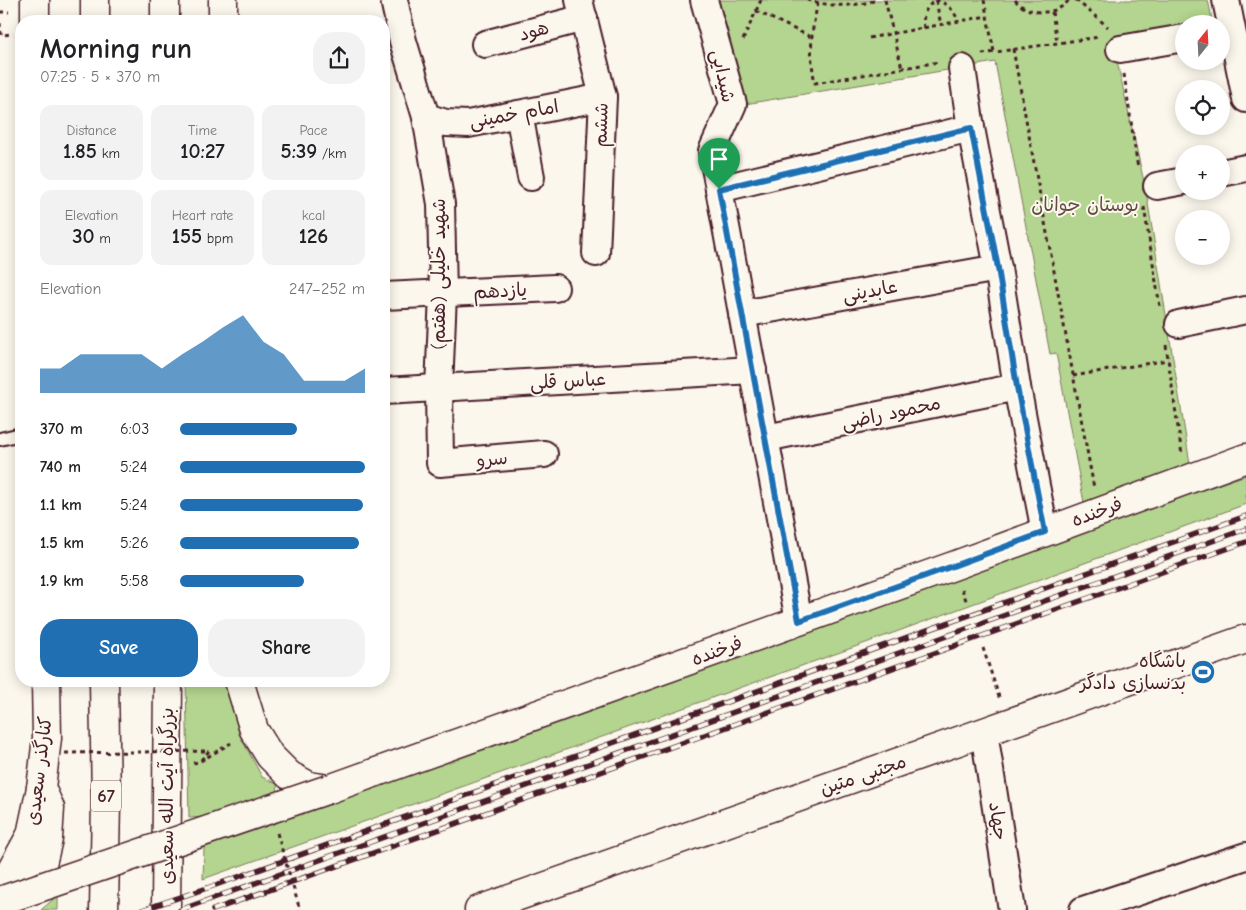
<!DOCTYPE html>
<meta charset="utf-8">
<style>
:root{--surface:#fff;--page:#f2f2f2;--text:#202124;--muted:#757577;--accent:#1f6fb2}
body{margin:0;font-family:"Comic Neue","Playpen Sans Arabic",sans-serif;background:var(--page);color:var(--text);height:100vh;display:flex;flex-direction:column;font-size:19px;white-space:nowrap}
*{box-sizing:border-box;margin:0}
p{font-size:16px;color:var(--muted)}
.icon{flex:none;width:28px;height:28px;fill:none;stroke:currentColor;stroke-width:2;stroke-linecap:round;stroke-linejoin:round}
.map{position:relative;flex:1;overflow:hidden}
.drawer{position:absolute;left:15px;top:15px;width:375px;height:672px;display:flex;flex-direction:column;background:var(--surface);border-radius:20px;box-shadow:0 2px 12px #0003}
.drawer>*{flex:none}
.needle{width:32px;rotate:18deg}
.tools{position:absolute;left:1175px;top:15px;display:grid;gap:10px}
.tools a{display:grid;place-items:center;width:55px;height:55px;border-radius:50%;background:var(--surface);box-shadow:0 2px 12px #0003;font-size:25px}
.pin{position:absolute;display:grid;place-items:center;width:42px;height:42px;color:#fff;margin:-51px -21px;border-radius:50% 50% 50% 0;rotate:-45deg;box-shadow:0 0 5px #0007}
.pin .icon{rotate:45deg}
.round{display:grid;place-items:center;flex:none;width:52px;height:52px;border-radius:20px;background:var(--page)}
.head{display:flex;align-items:center;justify-content:space-between;height:85px;padding:0 25px}
h1{font-size:28px;font-weight:800;line-height:38px}
.stats{display:grid;grid-template-columns:repeat(3,1fr);gap:8px;height:85px;padding:5px 25px}
.stats div{display:grid;align-content:center;border-radius:12px;background:var(--page);text-align:center}
.stats b{font-size:21px;font-weight:800}
.stats small{font-size:14px;font-weight:400}
.stats p{font-size:14px}
.chart{height:140px;padding:10px 25px}
.chart p{display:flex;justify-content:space-between}
.chart svg{width:100%;height:90px;margin-top:5px;fill:var(--accent);opacity:.7}
.cta{display:flex;gap:10px;margin-top:auto;padding:10px 25px}
.cta a{flex:1;height:58px;border-radius:20px;background:var(--accent);color:#fff;font-size:20px;font-weight:800;line-height:58px;text-align:center}
.cta a+a{background:var(--page);color:var(--text)}
ul{padding:0 25px;list-style:none;font-size:16px}
li{display:grid;grid-template-columns:80px 60px 1fr;align-items:center;height:38px}
li i{height:12px;border-radius:6px;background:var(--accent)}
.map>svg:first-child{display:block}
.green{fill:#b3d58f;stroke:#7e7a5d}
.lines{fill:none;stroke-linecap:round;stroke-linejoin:round}
.service-casing{stroke:#4a1f2b;stroke-width:16}
.minor-casing{stroke:#4a1f2b;stroke-width:30}
.tertiary-casing{stroke:#4a1f2b;stroke-width:31}
.secondary-casing{stroke:#4a1f2b;stroke-width:31}
.trunk-casing{stroke:#4a1f2b;stroke-width:31}
.path{stroke:#4a1f2b;stroke-width:3;stroke-dasharray:4 4;stroke-linecap:butt}
.service{stroke:#fbf7ec;stroke-width:12}
.minor{stroke:#fbf7ec;stroke-width:26}
.tertiary{stroke:#fbf7ec;stroke-width:28}
.secondary{stroke:#fbf7ec;stroke-width:28}
.trunk{stroke:#fbf7ec;stroke-width:28}
.rail-casing{stroke:#4a1f2b;stroke-width:5.5}
.rail{stroke:#fbf7ec;stroke-width:4;stroke-dasharray:11;stroke-linecap:butt}
.secondary-bridge-casing{stroke:#4a1f2b;stroke-width:31;stroke-linecap:butt}
.path-bridge{stroke:#4a1f2b;stroke-width:3;stroke-dasharray:4 4;stroke-linecap:butt}
.secondary-bridge{stroke:#fbf7ec;stroke-width:28}
.route-casing{stroke:#fff;stroke-width:10}
.route{stroke:#1f6fb2;stroke-width:6}
.labels{text-anchor:middle;dominant-baseline:central;stroke-width:4;stroke-linejoin:round;paint-order:stroke}
.shield{fill:#fbf7ec;stroke:#7f6065;stroke-width:1}
.shield-label{font-size:18px;font-weight:bold;fill:#4a1f2b}
.street-label{font-size:19px;fill:#4a1f2b;stroke:#fbf7ec}
.park-label{font-size:19px;fill:#644c44;stroke:#fbf7ec}
.poi-label{font-size:19px;fill:#4a1f2b;stroke:#fbf7ec;text-anchor:end}
</style>
<div class="map">
<svg width="1246" height="910" viewBox="0 0 1246 910">
<rect width="100%" height="100%" fill="#fbf7ec"/>
<filter id="ink" filterUnits="userSpaceOnUse"><feTurbulence type="fractalNoise" baseFrequency=".02" numOctaves="2"/><feDisplacementMap in="SourceGraphic" scale="10" xChannelSelector="R" yChannelSelector="G"/><feConvolveMatrix kernelMatrix="1 2 1 2 8 2 1 2 1" color-interpolation-filters="sRGB"/></filter>
<g filter="url(#ink)">
<g class="green">
<polygon points="717,0 1208,0 1213,24 1184,24 1184,43 1115,52 1146,191 1191,470 1085,508 1056,353 1050,354 995,62 745,104"/>
<polygon points="1246,475 1246,504 863,644 203,879 205,817 189,818 186,681 227,681 239,734 262,777 277,784 281,820 712,666 858,615 1103,525"/>
<polygon points="58,895 58,910 41,910"/>
</g>
<g class="lines">
<g class="service-casing">
<polyline id="service" points="0,439 21,434"/>
</g>
<g class="minor-casing">
<g id="minor">
<polyline points="394,0 403,41 426,117 441,204 443,294 439,388 440,463 544,454"/>
<polyline points="579,0 603,97 596,253"/>
<polyline points="704,0 733,104 712,151 799,621"/>
<polyline points="1226,0 1246,99"/>
<polyline points="485,44 584,18"/>
<polyline points="1120,49 1184,38"/>
<polyline points="962,68 971,128 998,268 1017,387 1045,532"/>
<polyline points="519,114 531,177"/>
<polyline points="426,117 446,123 468,124 603,97"/>
<polyline points="1221,173 1246,168"/>
<polyline points="1157,186 1184,181"/>
<polyline points="719,189 971,128"/>
<polyline points="384,296 555,288"/>
<polyline points="742,314 998,268"/>
<polyline points="1179,324 1246,310"/>
<polyline points="384,391 753,370"/>
<polyline points="766,438 1017,387"/>
<polyline points="984,732 1012,910"/>
<polyline points="1083,910 1246,856"/>
</g>
</g>
<g class="tertiary-casing">
<g id="tertiary">
<polyline points="3,901 11,895 42,864 48,839 50,808 41,788"/>
<polyline points="479,910 984,732 1246,639"/>
</g>
</g>
<g class="secondary-casing">
<g id="secondary">
<polyline points="35,0 35,21"/>
<polyline points="223,0 223,21"/>
<polyline points="239,681 254,730 270,756 289,775 309,786 329,789 953,566 1246,458"/>
<polyline points="0,880 9,875 31,835 41,788 47,738 46,681"/>
</g>
</g>
<g class="trunk-casing">
<g id="trunk">
<polyline points="95,0 95,21"/>
<polyline points="165,0 165,21"/>
<polyline points="104,681 106,802 104,910"/>
<polyline points="166,910 168,681"/>
</g>
</g>
<g class="path">
<path d="M 807,0 C 831,7 853,7 877,0"/>
<polyline points="885,0 902,68"/>
<polyline points="984,0 994,52"/>
<path d="M 1015,0 C 1028,16 1057,16 1069,0"/>
<polyline points="1076,0 1108,27"/>
<polyline points="936,1 941,25"/>
<path d="M 818,3 C 811,31 809,54 815,83 L 939,62"/>
<polyline points="756,11 811,37"/>
<polyline points="0,12 9,12"/>
<polyline points="1052,12 1057,42"/>
<polyline points="0,23 1,35 13,34"/>
<path d="M 924,28 C 922,16 925,7 936,0 C 948,4 954,10 958,21"/>
<polyline points="869,38 987,16"/>
<polyline points="743,40 761,0"/>
<polyline points="1013,49 1094,488"/>
<polyline points="982,54 1099,37"/>
<polyline points="1124,74 1138,169"/>
<polyline points="1144,207 1160,307"/>
<polyline points="1166,345 1182,455"/>
<polyline points="1073,376 1168,360"/>
<polyline points="962,589 967,603"/>
<polyline points="983,648 1000,700"/>
<polyline points="201,760 209,751"/>
<polyline points="193,763 199,762 231,743"/>
</g>
<use href="#service" class="service"/>
<use href="#minor" class="minor"/>
<use href="#tertiary" class="tertiary"/>
<use href="#secondary" class="secondary"/>
<use href="#trunk" class="trunk"/>
<g class="rail-casing">
<g id="rail">
<polyline points="142,910 213,886 1246,516"/>
<polyline points="180,910 1246,529"/>
<polyline points="213,910 1246,542"/>
</g>
</g>
<use href="#rail" class="rail"/>
<g class="secondary-bridge-casing">
<polyline id="secondary-bridge" points="0,901 329,789"/>
</g>
<g class="path-bridge">
<polyline points="218,21 246,20"/>
<polyline points="65,753 209,751"/>
<polyline points="277,833 300,910"/>
</g>
<use href="#secondary-bridge" class="secondary-bridge"/>
</g>
</g>
<g class="lines" filter="url(#ink)">
<g class="route-casing">
<polygon id="route" points="971,128 998,268 1017,387 1045,532 953,566 799,621 719,189"/>
</g>
<use href="#route" class="route"/>
</g>
<defs>
<g id="stadium-disc" transform="scale(1.25)"><circle r="9.5" fill="#1f6fb2" stroke="#fbf7ec"/><path d="M0-5a6.5 5 0 1 0 0 10a6.5 5 0 1 0 0-10ZM-3.5-1.8h7v3.6h-7Z" fill="#fff"/></g>
</defs>
<g fill-rule="evenodd">
<use href="#stadium-disc" x="1203" y="672"/>
</g>
<g class="labels">
<rect class="shield" x="91" y="780.5" width="30" height="31" rx="4"/>
<g class="shield-label">
<text x="106" y="796">67</text>
</g>
<g class="street-label">
<text transform="translate(534 31) rotate(-15)">هود</text>
<text transform="translate(723 76) rotate(78)">شیدایی</text>
<text transform="translate(514 114) rotate(-10)">امام خمینی</text>
<text transform="translate(601 125) rotate(-88)">ششم</text>
<text transform="translate(439 274) rotate(-90)">شهید خلیلی (هفتم)</text>
<text transform="translate(500 291) rotate(-3)">یازدهم</text>
<text transform="translate(870 291) rotate(-10)">عابدینی</text>
<text transform="translate(568 381) rotate(-3)">عباس قلی</text>
<text transform="translate(891 413) rotate(-12)">محمود راضی</text>
<text transform="translate(492 459) rotate(-5)">سرو</text>
<text transform="translate(1097 512) rotate(-20)">فرخنده</text>
<text transform="translate(717 651) rotate(-20)">فرخنده</text>
<text transform="translate(39 771) rotate(-83)">کنارگذر سعیدی</text>
<text transform="translate(863 775) rotate(-19)">مجتبی متین</text>
<text transform="translate(167 796) rotate(-90)">بزرگراه آیت الله سعیدی</text>
<text transform="translate(998 821) rotate(81)">جهاد</text>
</g>
<g class="park-label">
<text x="1085" y="205">بوستان جوانان</text>
</g>
<g class="poi-label">
<text x="1186" y="661">باشگاه<tspan x="1186" dy="22">بدنسازی دادگر</tspan></text>
</g>
</g>
</svg>
<div class="tools">
<a><svg class="needle" viewBox="-14 -14 28 28"><path d="M0-13l5 13h-10z" fill="#e53935"/><path d="M0 13l5-13h-10z" fill="#757577"/></svg></a>
<a><svg class="icon" aria-label="locate" viewBox="0 0 24 24"><circle cx="12" cy="12" r="6"/><path d="M12 2v4M12 18v4M2 12h4M18 12h4"/></svg></a>
<a>+</a>
<a>−</a>
</div>
<div class="pin" style="left:719px;top:189px;background:#1e9e55"><svg class="icon" aria-label="arrive" viewBox="0 0 24 24"><path d="M6 21V4h12l-3 4 3 4H6"/></svg></div>
<section class="drawer">
<div class="head"><div><h1>Morning run</h1><p>07:25 · 5 × 370 m</p></div><a class="round"><svg class="icon" aria-label="share" viewBox="0 0 24 24"><path d="M12 15V3M7 8l5-5 5 5M5 13v7h14v-7"/></svg></a></div>
<div class="stats">
<div><p>Distance</p><b>1.85<small> km</small></b></div>
<div><p>Time</p><b>10:27</b></div>
<div><p>Pace</p><b>5:39<small> /km</small></b></div>
</div>
<div class="stats">
<div><p>Elevation</p><b>30<small> m</small></b></div>
<div><p>Heart rate</p><b>155<small> bpm</small></b></div>
<div><p>kcal</p><b>126</b></div>
</div>
<div class="chart"><p><span>Elevation</span>247–252 m</p>
<svg viewBox="0 0 160 44" preserveAspectRatio="none"><path d="M0 44V32L10 32L20 25L30 25L40 25L50 25L60 32L70 25L80 19L90 12L100 6L110 19L120 25L130 38L140 38L150 38L160 32V44z"/></svg>
</div>
<ul>
<li><b>370 m</b>6:03<i style="width:63%"></i></li>
<li><b>740 m</b>5:24<i style="width:100%"></i></li>
<li><b>1.1 km</b>5:24<i style="width:99%"></i></li>
<li><b>1.5 km</b>5:26<i style="width:97%"></i></li>
<li><b>1.9 km</b>5:58<i style="width:67%"></i></li>
</ul>
<div class="cta"><a>Save</a><a>Share</a></div>
</section>
</div>
